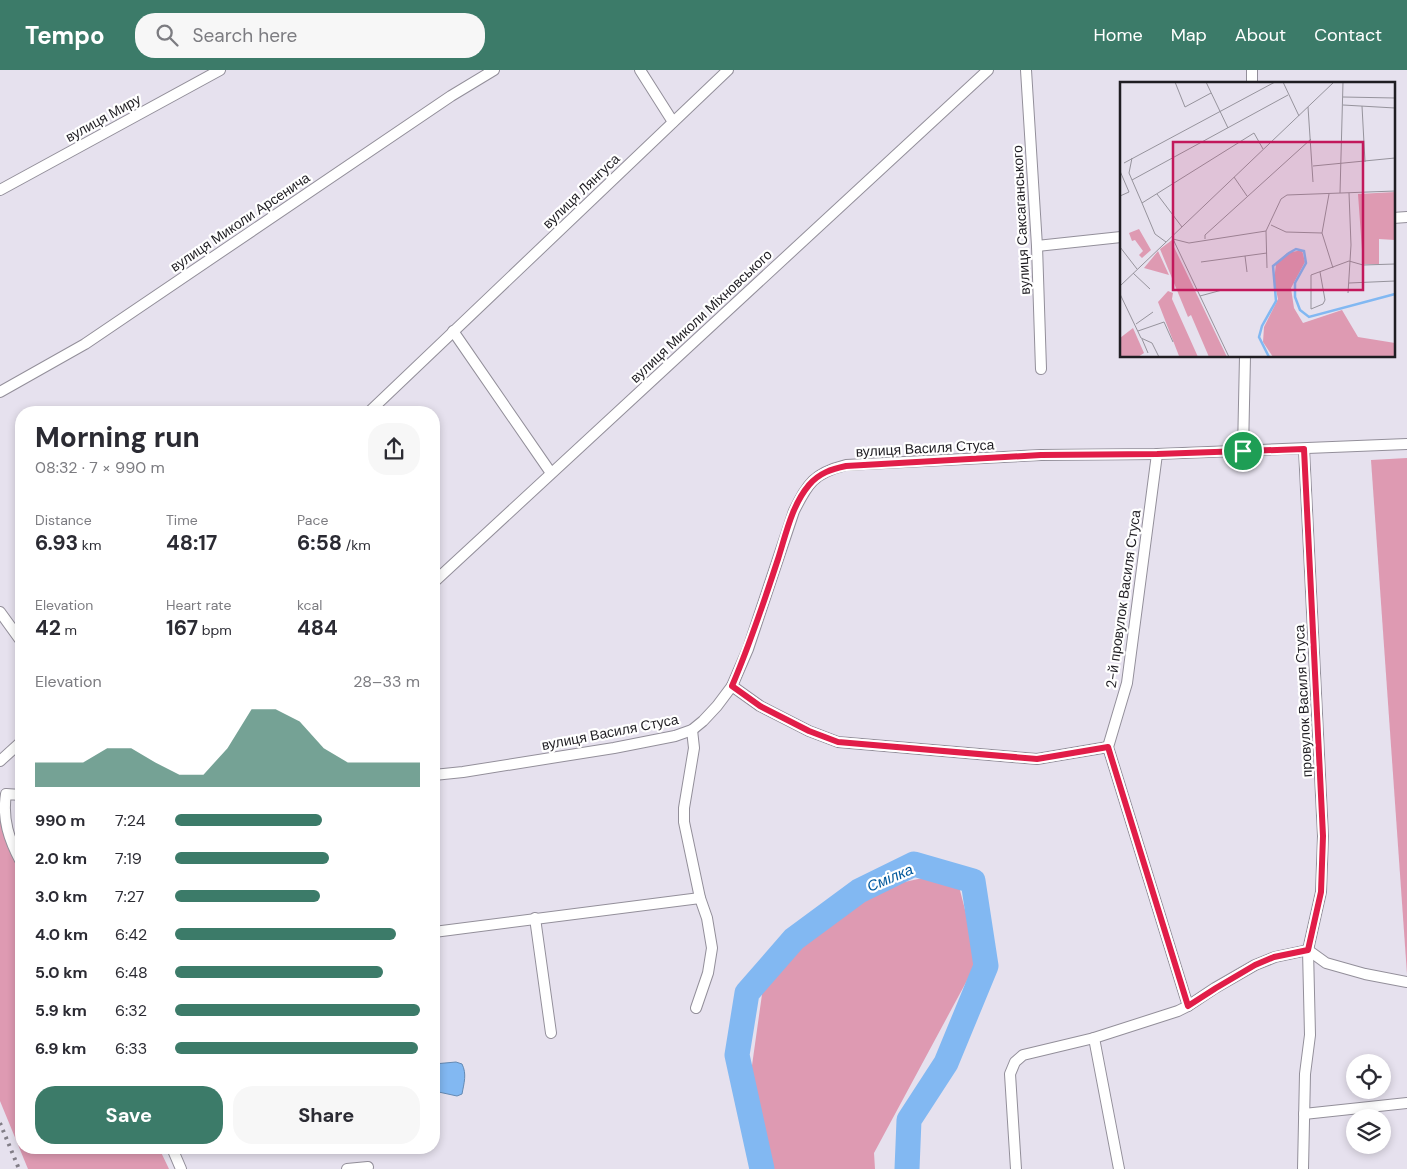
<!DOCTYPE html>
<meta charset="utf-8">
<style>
:root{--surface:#fff;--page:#f7f7f7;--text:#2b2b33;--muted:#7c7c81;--accent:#3c7b69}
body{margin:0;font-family:"DM Sans",sans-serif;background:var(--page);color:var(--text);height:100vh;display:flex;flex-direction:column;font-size:19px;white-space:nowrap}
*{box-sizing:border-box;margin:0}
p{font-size:16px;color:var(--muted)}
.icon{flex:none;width:28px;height:28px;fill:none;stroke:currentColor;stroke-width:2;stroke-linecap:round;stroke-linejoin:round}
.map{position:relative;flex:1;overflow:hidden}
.side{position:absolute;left:15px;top:336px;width:425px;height:748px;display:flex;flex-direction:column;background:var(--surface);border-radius:20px;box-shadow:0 2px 8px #0003}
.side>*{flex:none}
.fabs{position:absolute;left:1346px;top:984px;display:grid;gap:10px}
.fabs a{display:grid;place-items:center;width:45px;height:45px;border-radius:50%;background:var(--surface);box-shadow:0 2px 8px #0003;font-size:25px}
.pin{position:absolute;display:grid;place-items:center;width:42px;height:42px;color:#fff;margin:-21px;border:2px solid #fff;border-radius:50%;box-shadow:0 1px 5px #0007}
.round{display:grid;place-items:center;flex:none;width:52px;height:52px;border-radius:20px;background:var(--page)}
.summary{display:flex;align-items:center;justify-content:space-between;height:85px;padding:0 20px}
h1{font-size:28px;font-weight:700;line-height:38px}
.metrics{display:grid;grid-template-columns:repeat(3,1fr);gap:8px;height:85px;padding:5px 20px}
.metrics div{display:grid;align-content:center}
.metrics b{font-size:21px;font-weight:700}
.metrics small{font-size:14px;font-weight:400}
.metrics p{font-size:14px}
.chart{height:140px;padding:10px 20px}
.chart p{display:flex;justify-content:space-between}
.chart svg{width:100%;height:90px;margin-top:5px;fill:var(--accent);opacity:.7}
.cta{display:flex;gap:10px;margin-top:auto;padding:10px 20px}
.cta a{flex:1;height:58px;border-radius:20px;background:var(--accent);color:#fff;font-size:20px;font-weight:700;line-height:58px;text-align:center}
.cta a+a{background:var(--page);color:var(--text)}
ul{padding:0 20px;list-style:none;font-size:16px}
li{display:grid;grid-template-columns:80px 60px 1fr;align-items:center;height:38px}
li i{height:12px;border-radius:6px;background:var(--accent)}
header{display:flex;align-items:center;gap:30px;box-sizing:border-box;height:70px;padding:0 25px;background:var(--accent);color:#fff}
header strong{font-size:24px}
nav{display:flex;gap:28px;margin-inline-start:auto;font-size:18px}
.search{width:350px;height:45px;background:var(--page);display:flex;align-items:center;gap:12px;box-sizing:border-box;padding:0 18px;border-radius:20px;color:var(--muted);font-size:19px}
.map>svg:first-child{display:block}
.green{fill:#de9ab2}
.water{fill:#82b8f2;stroke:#648ab4}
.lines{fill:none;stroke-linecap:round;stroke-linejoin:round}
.river{stroke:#82b8f2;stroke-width:25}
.minor-casing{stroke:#938f9a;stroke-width:12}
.minor{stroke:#fff;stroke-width:10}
.rail{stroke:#827e87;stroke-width:4;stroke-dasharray:2.5 5;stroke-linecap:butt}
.route-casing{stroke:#fff;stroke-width:10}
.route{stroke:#e11d48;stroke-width:6}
.labels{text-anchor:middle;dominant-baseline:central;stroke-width:4.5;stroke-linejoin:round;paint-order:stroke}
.street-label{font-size:14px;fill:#1f1d22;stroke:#fff}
.water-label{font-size:15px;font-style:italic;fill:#00589c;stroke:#fff}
.inset-river{fill:none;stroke:#82b8f2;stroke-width:2.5}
.inset-road{fill:none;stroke:#96939c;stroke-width:1}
.view{fill:#c2185b;fill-opacity:0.15;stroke:#c2185b;stroke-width:2.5}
.inset-edge{fill:none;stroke:#1f1d22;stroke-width:2.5}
</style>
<header>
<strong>Tempo</strong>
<div class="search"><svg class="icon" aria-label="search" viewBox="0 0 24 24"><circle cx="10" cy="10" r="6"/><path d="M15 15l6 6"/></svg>Search here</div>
<nav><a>Home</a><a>Map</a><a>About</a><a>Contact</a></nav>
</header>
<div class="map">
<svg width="1407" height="1099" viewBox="0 0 1407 1099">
<rect width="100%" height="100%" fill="#e6e1ee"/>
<g class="green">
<polygon points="1407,388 1407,904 1371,390"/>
<polygon points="0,750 8,778 21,803 21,1078 159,1078 169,1099 28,1099 0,1031"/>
<polygon points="955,801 978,890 874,1083 875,1099 764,1099 747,1031 765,903 849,824"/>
</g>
<path class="water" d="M 456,992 L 462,994 C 467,1004 464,1013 462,1024 L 457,1026 L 434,1021 L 434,994 Z"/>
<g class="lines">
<polyline class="river" points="762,1099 737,985 747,923 794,869 859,821 914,794 973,811 986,896 946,993 909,1050 907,1099"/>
<g class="minor-casing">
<g id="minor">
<polyline points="640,0 673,52"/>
<polyline points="1026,0 1037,176 1041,299"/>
<polyline points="1252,14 1252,0"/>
<polyline points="0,120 220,0"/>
<polyline points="1393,148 1407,147"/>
<polyline points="1037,176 1121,167"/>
<polyline points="453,261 551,403"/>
<polyline points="0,322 85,274 451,26 494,0"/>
<polyline points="369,342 728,0"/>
<polyline points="1243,381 1245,286"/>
<polyline points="1157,384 1127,613 1108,677 1188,936"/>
<polyline points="434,512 988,0"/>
<polyline points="0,542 21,571"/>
<polyline points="732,616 760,636 809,661 838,672 1037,689 1108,677"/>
<polyline points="692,660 694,678 684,738 684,752 700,828 707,848 712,878 708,903 696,938"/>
<polyline points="0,691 21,672"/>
<path d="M 434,705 L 463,702 L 614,678 L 675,666 L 692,660 L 703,651 L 717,636 L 732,616 L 748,579 L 794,441 C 808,413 814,403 846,395 L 1041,385 L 1157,384 L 1407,374"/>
<path d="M 21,725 L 6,724 C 2,749 9,770 21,792"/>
<polyline points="535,848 551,963"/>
<polyline points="434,862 700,828"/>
<polyline points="1094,968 1119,1099"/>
<polyline points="1304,1044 1407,1033"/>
<polyline points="172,1078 181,1099"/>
<polyline points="347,1099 368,1097"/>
<polyline points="1016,1099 1010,1004 1015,992 1023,985 1094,968 1178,941 1188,936 1215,918 1255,895 1275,887 1308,880 1326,893 1365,904 1407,912"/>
<polyline points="1303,1099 1305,1004 1310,965 1308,880 1321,822 1323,766 1304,379"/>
</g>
</g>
<use href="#minor" class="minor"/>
<polyline class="rail" points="0,1053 19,1099"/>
</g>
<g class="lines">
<g class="route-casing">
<path id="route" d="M 1304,379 L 1323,766 L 1321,822 L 1308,880 L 1274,887 L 1255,895 L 1216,918 L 1188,936 L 1108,677 L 1037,689 L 838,672 L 809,661 L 760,636 L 732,616 C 750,574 764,532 778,489 C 786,464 792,435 809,415 C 819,403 832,399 846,396 L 1041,385 L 1157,384 Z"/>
</g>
<use href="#route" class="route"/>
</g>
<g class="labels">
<g class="street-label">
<text transform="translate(103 48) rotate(-29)">вулиця Миру</text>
<text transform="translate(581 121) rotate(-44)">вулиця Лянгуса</text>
<text transform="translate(1021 150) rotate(-93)">вулиця Саксаганського</text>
<text transform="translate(240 152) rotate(-34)">вулиця Миколи Арсенича</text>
<text transform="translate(701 246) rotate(-43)">вулиця Миколи Міхновського</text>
<text transform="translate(925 378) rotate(-3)">вулиця Василя Стуса</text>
<text transform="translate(1123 529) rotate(-82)">2-й провулок Василя Стуса</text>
<text transform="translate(1303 631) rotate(-93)">провулок Василя Стуса</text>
<text transform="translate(610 662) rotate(-11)">вулиця Василя Стуса</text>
</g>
<g class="water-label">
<text transform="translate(890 808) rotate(-23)">Смілка</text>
</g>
</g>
<g transform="translate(1120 12)">
<rect width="275" height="275" fill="#e6e1ee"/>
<path d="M 275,110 L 275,158 L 259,157 L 259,182 L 243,182 L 238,112 ZM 19,147 L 31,168 L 22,176 L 19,173 L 23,169 L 15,158 L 12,159 L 9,151 ZM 52,158 L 54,165 L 107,275 L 89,275 L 71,233 L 68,235 L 40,167 ZM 182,168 L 185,180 L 171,206 L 174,226 L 183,241 L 222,228 L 238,255 L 275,261 L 275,275 L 153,275 L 143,260 L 144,245 L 158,217 L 154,199 L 156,182 L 167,171 ZM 38,169 L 49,193 L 24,186 ZM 48,209 L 53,211 L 52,217 L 78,275 L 59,274 L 38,220 ZM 13,246 L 24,271 L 18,275 L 0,275 L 0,256 Z" fill="#de9ab2"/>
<path class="inset-river" d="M 149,275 L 139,255 L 142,244 L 156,219 L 153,184 L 169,171 L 176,167 L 184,169 L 186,181 L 175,201 L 175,215 L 180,228 L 189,235 L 275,212"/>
<path class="inset-road" d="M 55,0 L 65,25 L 91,11M 86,0 L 108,46M 163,0 L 179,34M 223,15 L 275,16M 223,23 L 275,26M 242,24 L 245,80M 188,25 L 193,100M 12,76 L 9,91 L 12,98 L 168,13M 4,81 L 155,0M 193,84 L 275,76M 0,89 L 9,110 L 0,114M 114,95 L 127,114M 12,98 L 22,121 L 134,51 L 143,67M 220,111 L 223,0M 37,112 L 62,145M 209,112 L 202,151 L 213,186M 22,121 L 35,152 L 46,160M 151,143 L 166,150 L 202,151M 146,149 L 147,186M 85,157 L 85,153 L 191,57M 0,165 L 17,187M 125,174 L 127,190M 81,180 L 147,171M 200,190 L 205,218 L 203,222 L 191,227 L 191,193 L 229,179 L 243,183 L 275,182M 13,191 L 30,207M 229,201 L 275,199M 0,204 L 214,0M 228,211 L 231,163 L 229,111M 0,212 L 21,256 L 32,261 L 39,275M 80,214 L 102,208M 16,242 L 33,230M 18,249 L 44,240 L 53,260M 22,257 L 28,271M 109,275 L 53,157 L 69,161 L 146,149 L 161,117 L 167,113 L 275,109"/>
<path class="view" d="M 53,60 L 243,60 L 243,208 L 53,208 Z"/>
<rect width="275" height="275" class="inset-edge"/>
</g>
</svg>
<div class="fabs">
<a><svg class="icon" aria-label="locate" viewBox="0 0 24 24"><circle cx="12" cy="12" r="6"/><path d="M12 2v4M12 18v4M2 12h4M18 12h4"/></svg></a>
<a><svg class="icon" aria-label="layers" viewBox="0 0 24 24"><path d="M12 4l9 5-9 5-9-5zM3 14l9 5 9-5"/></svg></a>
</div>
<div class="pin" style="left:1243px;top:381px;background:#1e9e55"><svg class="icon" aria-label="arrive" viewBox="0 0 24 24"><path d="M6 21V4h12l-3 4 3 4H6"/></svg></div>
<section class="side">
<div class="summary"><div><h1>Morning run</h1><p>08:32 · 7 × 990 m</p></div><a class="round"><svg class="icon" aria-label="share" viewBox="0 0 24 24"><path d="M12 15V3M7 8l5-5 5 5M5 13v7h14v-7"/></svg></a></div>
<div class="metrics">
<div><p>Distance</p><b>6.93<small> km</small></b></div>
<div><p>Time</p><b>48:17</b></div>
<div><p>Pace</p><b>6:58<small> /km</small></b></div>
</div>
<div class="metrics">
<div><p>Elevation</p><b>42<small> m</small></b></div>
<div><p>Heart rate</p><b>167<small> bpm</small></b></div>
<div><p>kcal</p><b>484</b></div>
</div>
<div class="chart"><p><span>Elevation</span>28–33 m</p>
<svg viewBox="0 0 160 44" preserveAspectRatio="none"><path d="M0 44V32L10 32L20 32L30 25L40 25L50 32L60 38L70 38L80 25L90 6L100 6L110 12L120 25L130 32L140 32L150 32L160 32V44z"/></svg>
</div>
<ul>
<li><b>990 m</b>7:24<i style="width:60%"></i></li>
<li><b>2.0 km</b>7:19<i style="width:63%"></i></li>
<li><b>3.0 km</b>7:27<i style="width:59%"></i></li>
<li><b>4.0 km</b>6:42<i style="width:90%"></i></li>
<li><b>5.0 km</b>6:48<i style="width:85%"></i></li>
<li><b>5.9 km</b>6:32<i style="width:100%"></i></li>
<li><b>6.9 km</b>6:33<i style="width:99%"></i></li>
</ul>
<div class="cta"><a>Save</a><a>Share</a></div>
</section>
</div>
